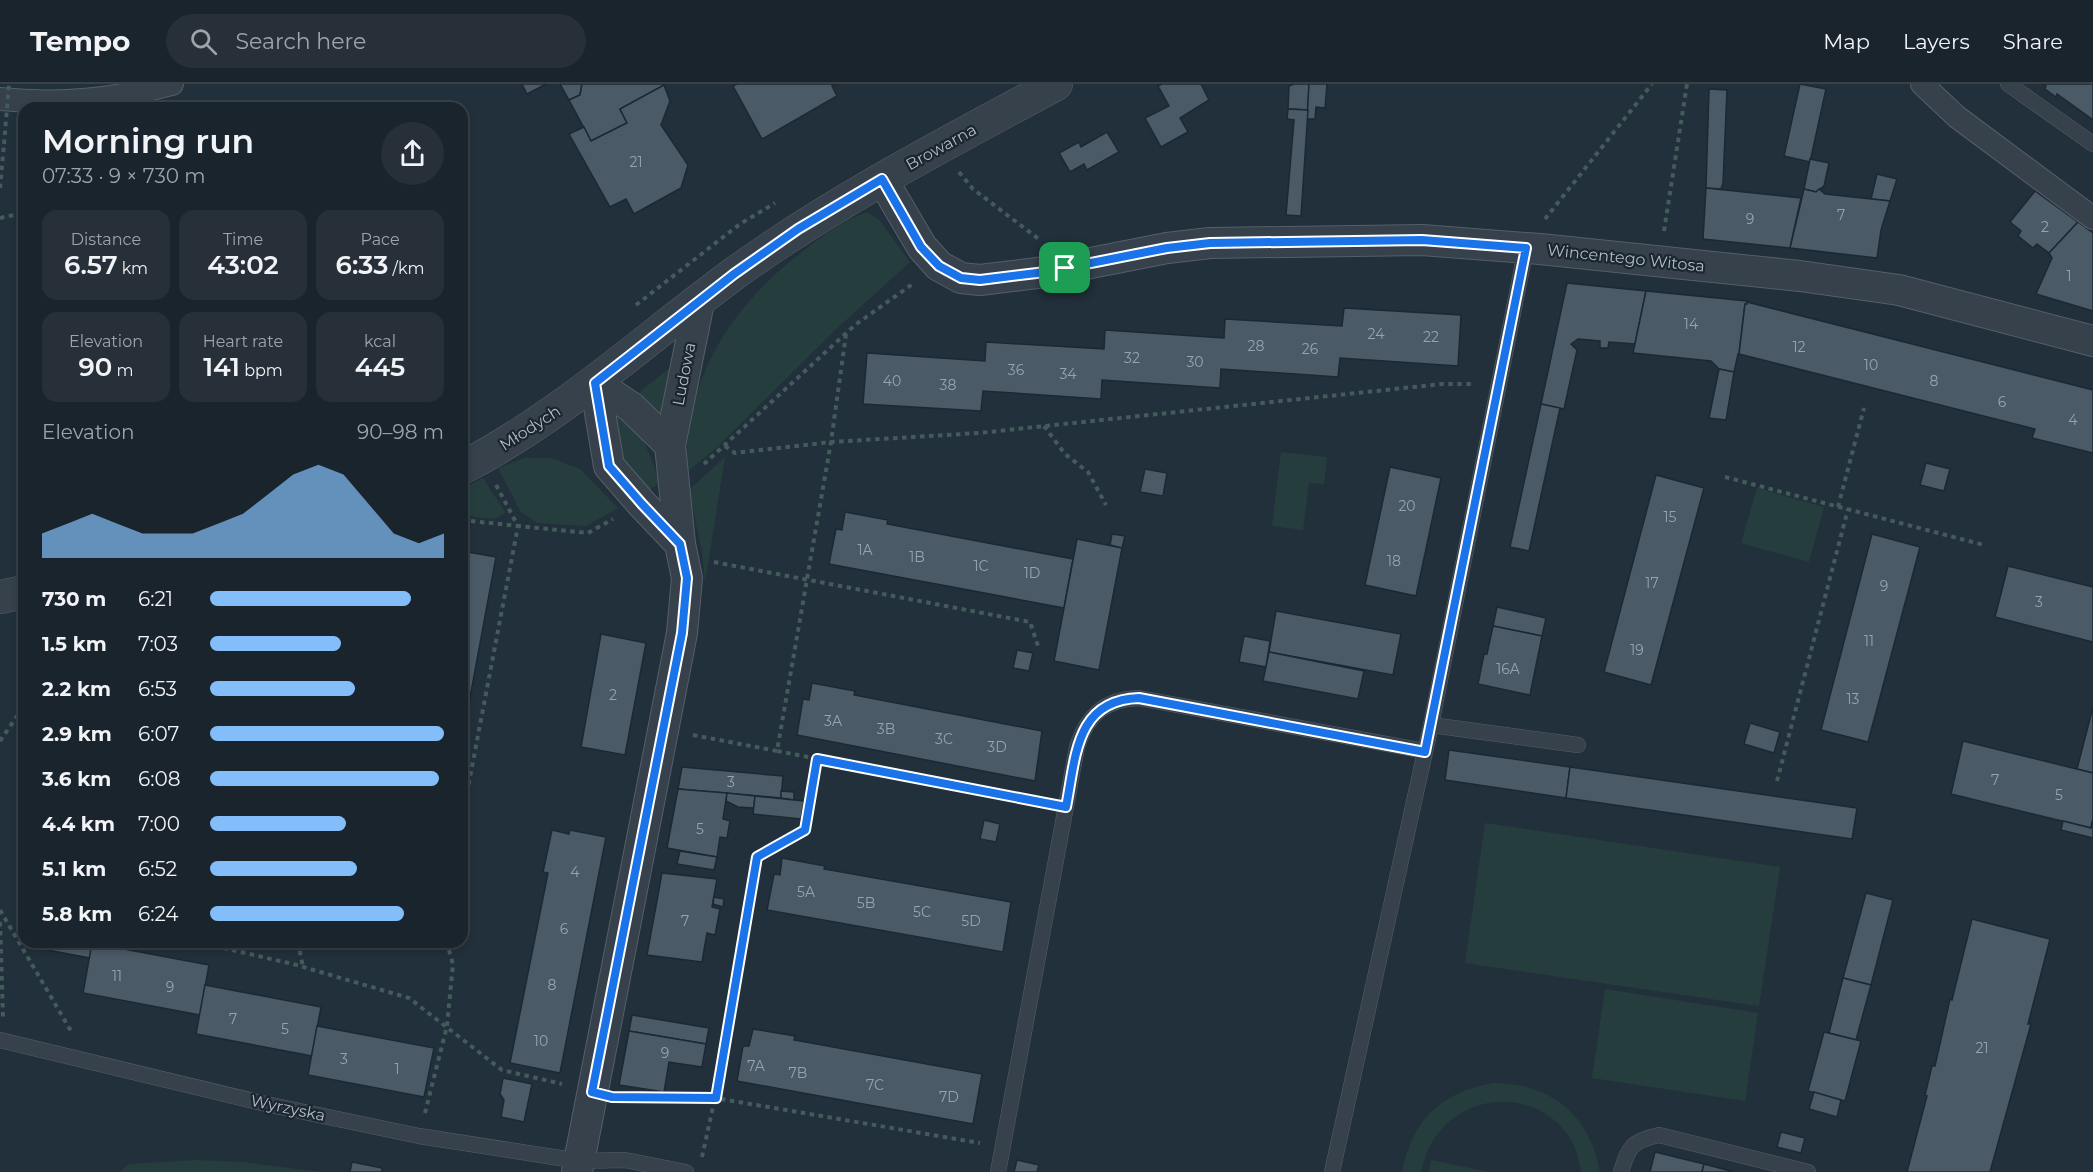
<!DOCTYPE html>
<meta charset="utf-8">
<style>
:root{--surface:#1a242c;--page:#273038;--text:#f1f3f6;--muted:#9fa4a9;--line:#384148;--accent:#84befa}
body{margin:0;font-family:Montserrat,sans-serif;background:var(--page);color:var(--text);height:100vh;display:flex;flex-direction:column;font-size:22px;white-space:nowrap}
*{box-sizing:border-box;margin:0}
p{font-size:20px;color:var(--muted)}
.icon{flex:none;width:33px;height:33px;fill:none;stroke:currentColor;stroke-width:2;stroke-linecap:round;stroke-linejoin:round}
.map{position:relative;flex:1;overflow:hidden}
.sheet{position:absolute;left:18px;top:18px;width:450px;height:846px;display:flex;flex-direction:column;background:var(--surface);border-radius:18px;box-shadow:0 3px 9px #0003,0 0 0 2px var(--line)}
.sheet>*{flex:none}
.pin{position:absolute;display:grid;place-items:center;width:51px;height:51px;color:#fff;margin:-26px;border-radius:12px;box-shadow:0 3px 9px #0006}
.round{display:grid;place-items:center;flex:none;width:63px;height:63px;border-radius:32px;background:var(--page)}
.headline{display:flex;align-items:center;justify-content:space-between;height:102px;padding:0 24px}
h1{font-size:33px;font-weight:600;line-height:45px}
.stats{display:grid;grid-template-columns:repeat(3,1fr);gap:9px;height:102px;padding:6px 24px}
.stats div{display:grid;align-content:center;border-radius:15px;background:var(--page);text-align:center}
.stats b{font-size:26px;font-weight:600}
.stats small{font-size:16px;font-weight:400}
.stats p{font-size:16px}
.chart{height:168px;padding:12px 24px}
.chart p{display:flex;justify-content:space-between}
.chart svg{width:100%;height:108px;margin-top:6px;fill:var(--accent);opacity:.7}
ul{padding:0 24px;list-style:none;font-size:20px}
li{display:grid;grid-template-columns:96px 72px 1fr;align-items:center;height:45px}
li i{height:15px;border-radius:8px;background:var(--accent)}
header{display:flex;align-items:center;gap:36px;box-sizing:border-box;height:84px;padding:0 30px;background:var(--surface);border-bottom:2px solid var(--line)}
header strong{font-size:28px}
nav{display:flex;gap:33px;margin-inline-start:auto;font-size:21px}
.search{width:420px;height:54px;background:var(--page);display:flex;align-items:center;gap:15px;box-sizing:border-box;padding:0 21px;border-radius:33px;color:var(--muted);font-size:22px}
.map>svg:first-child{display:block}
.green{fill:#253e3d}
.building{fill:#4a5a67;stroke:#1d2832;stroke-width:1.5}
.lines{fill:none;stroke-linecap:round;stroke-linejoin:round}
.service-casing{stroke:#545f69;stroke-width:16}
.pedestrian-casing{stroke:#545f69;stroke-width:24}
.minor-casing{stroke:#545f69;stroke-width:32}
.tertiary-casing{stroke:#545f69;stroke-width:34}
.path{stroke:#445b5b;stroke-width:4;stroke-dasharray:4.5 4.5;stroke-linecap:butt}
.service{stroke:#36414c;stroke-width:15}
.pedestrian{stroke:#36414c;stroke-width:22}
.minor{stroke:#36414c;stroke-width:30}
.tertiary{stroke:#36414c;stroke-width:33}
.path-bridge{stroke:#445b5b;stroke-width:4;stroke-dasharray:4.5 4.5;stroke-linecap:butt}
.route-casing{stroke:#fff;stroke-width:12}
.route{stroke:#1a73e8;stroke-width:8}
.labels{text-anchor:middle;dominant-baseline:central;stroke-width:4.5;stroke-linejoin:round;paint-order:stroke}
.number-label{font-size:14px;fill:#97a4af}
.street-label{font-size:16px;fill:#b1bcc7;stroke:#1b2630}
</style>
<header>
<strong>Tempo</strong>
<div class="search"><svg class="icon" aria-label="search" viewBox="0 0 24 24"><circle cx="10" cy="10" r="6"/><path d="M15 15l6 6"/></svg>Search here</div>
<nav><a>Map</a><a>Layers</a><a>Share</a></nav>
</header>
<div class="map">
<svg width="2093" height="1088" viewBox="0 0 2093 1088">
<rect width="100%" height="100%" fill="#22303b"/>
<g class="green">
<path d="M 868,128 L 880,137 L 910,178 L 834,247 L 714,366 L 688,387 C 688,375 686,362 688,350 C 697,275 743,213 802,168 C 821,153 844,135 868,128 Z"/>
<polygon points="677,278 662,337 636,311"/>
<path d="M 616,331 C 642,338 651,376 660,399 L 643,410 L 630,392 L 615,356 Z"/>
<polygon points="1281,368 1327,373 1324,400 1309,399 1303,446 1272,442"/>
<polygon points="725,373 705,499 702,468 689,406"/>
<polygon points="524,374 552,374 580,385 618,424 586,442 537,439 521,428 498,384"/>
<path d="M 483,394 L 505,428 C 497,440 475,432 462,431 L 462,405 Z"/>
<polygon points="1757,404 1824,423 1809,478 1741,459"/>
<polygon points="1485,739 1780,783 1759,922 1465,879"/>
<polygon points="1605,905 1758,929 1745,1017 1592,994"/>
<path d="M 1493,999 C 1551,999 1590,1031 1600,1088 L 1581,1088 C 1571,998 1441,991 1421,1088 L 1402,1088 C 1412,1036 1441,1008 1493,999 Z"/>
<polygon points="197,1076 243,1078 321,1088 119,1088 129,1080"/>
<polygon points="1431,1076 1490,1088 1429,1088"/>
</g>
<g class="building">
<polygon points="522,0 546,0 527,10"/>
<polygon points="560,0 582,0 580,11 569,16"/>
<polygon points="582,0 666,0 620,25 627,39 591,57 569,16 580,11"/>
<polygon points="737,0 836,0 832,2 837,12 762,55 733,2"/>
<polygon points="1162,0 1201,0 1209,16 1180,34 1188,48 1161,63 1145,34 1169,22 1158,2"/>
<polygon points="1294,0 1309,0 1308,26 1288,25 1289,2"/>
<polygon points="1309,0 1327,0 1325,24 1316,23 1315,35 1307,35"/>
<polygon points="1800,0 1826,5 1810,78 1784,72"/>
<polygon points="2043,0 2093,0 2093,36 2057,10 2056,13 2045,5 2046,2"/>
<polygon points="664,1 670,17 661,41 688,81 681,104 634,130 626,115 610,123 569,50 584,43 591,57 627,39 620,25"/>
<polygon points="1709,5 1727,6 1723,99 1721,105 1706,104"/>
<polygon points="1288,25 1308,26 1301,132 1286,131 1294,36 1287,35"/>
<polygon points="1107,48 1119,68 1087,86 1084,80 1070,88 1059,69 1079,58 1081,63"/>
<polygon points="1810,75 1829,79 1824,102 1816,108 1804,105"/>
<polygon points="1877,90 1897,95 1890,117 1871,115"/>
<polygon points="1706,104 1801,114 1790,164 1703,155"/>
<polygon points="1804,105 1816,108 1819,105 1825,110 1890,117 1881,146 1877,174 1790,164"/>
<polygon points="2035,107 2078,138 2049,169 2037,160 2033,164 2018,152 2021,147 2010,138"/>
<polygon points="2078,138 2093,149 2093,227 2036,210 2052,174 2049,169"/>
<polygon points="1567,199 1646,207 1635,260 1609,258 1608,264 1600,264 1600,257 1578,255 1571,260 1577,266 1564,325 1541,320"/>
<polygon points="1646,207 1747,217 1747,220 1745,220 1739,270 1738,270 1734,288 1719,285 1711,277 1633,269"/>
<polygon points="1747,218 2093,306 2093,369 2032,354 2035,345 1739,270 1745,220 1747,220"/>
<polygon points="1344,224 1461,231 1458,282 1340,274 1338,293 1221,285 1220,304 1102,296 1101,315 983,307 981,327 863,320 867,269 985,277 986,258 1104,265 1105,246 1224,254 1225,235 1342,242"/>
<polygon points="1719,285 1734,288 1726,336 1709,334"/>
<polygon points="1541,320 1560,324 1529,467 1510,463"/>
<polygon points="1926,379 1950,385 1944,407 1920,401"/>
<polygon points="1390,383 1441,394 1416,512 1365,501"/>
<polygon points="1145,385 1167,389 1163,412 1140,408"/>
<polygon points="1656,391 1704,404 1651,601 1604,588"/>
<polygon points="845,428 888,436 887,440 1073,475 1064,524 829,480 836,445 842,446"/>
<polygon points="1112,450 1125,452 1122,464 1110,461"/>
<polygon points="1872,450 1920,463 1868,658 1821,646"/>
<polygon points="1077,455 1122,464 1099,586 1054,577"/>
<polygon points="462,467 496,473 462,657"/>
<polygon points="2008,482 2093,503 2093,558 1995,533"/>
<polygon points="1497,523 1546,534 1542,552 1493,542"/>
<polygon points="1276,527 1401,550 1393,591 1269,568"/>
<polygon points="1493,542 1542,552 1530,611 1478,600 1484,570 1487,570"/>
<polygon points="601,550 646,559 625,671 581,663"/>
<polygon points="1244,552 1270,557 1266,583 1239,578"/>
<polygon points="1017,566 1033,569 1029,587 1013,584"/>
<polygon points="1269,568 1364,587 1358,615 1263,597"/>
<polygon points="812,599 855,607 854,611 1042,647 1035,697 797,651 803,615 809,616"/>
<polygon points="2093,623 2093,689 2077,685"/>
<polygon points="1750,639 1780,648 1774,669 1744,660"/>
<polygon points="1963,657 2093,689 2093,735 2091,744 1951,710"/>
<polygon points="1449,666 1570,683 1566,714 1445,696"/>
<polygon points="682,683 783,692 781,714 678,705"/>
<polygon points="1570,683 1857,724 1852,755 1566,714"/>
<polygon points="678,705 727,709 723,735 730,737 727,754 720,753 717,773 667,764"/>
<polygon points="781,707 794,708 794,716 781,714"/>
<polygon points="727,709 755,712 754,724 738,723 726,717"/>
<polygon points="755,712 804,717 801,735 753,730"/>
<polygon points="2093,735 2093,754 2061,746 2063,737 2091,744"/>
<polygon points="984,736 1000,740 996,758 980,755"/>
<polygon points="552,746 569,750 570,746 606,753 560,989 510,979 548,789 543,788"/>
<polygon points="680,767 717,773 714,786 677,780"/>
<polygon points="782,774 825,782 824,785 1011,818 1003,868 767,826 774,790 780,791"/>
<polygon points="662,789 717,795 712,823 720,825 715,851 707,849 702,878 647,871"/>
<polygon points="1866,809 1893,816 1871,901 1843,894"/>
<polygon points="714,813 724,815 723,823 713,820"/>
<polygon points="1972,835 2050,855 2028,940 2031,940 1990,1088 1907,1088 1927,1012 1925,1011 1932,982 1935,982 1950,915 1952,916"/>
<polygon points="44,858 93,858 90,874 42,865"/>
<polygon points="92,859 209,881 200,931 83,909"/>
<polygon points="1843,894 1871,901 1856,956 1829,949"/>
<polygon points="205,901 321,923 312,972 196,950"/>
<polygon points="632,931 709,944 706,960 629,947"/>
<polygon points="317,942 434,964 424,1013 308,991"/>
<polygon points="753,945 795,952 794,956 982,990 973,1040 737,997 743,962 749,962"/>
<polygon points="629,947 706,960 702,983 669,978 664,1008 619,1001"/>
<polygon points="1824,948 1861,957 1845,1017 1808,1007"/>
<polygon points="503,994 532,1000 524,1038 501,1033 504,1016 500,1010"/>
<polygon points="1814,1008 1841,1016 1837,1033 1809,1025"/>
<polygon points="1781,1048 1805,1054 1801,1069 1777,1063"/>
<polygon points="1655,1068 1704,1080 1702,1088 1650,1088"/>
<polygon points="1017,1076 1039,1081 1037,1088 1014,1088"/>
<polygon points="352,1078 382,1084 382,1088 350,1088"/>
<polygon points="1704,1080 1734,1088 1702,1088"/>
</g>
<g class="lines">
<g class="service-casing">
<g id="service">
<polyline points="2008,0 2093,60"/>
<polyline points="1431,641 1578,661"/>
<polyline points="0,956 266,1020 419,1052 579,1077 625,1076 686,1088"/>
<path d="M 998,1088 L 1077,663 C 1087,631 1105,615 1139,614 L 1425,667"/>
<polyline points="1332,1088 1431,641 1526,164"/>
<path d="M 1621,1088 C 1629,1062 1632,1057 1659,1051 L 1808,1088"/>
</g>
</g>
<g class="pedestrian-casing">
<g id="pedestrian">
<polyline points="1922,0 1957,33 2093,134"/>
<path d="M 0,15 C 60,21 113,16 172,0"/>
</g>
</g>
<g class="minor-casing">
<g id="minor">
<polyline points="882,95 922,163 939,182 961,194 980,196 1045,188 1167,164 1210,159 1422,156 1540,165 1665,178 1800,192 1899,206 2093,257"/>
<polyline points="595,299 609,382 642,420 680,460"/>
<polyline points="670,361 699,218"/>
<polyline points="577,1088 682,549 687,494 680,460 670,361 631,323 595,299"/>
</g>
</g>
<g class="tertiary-casing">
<g id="tertiary">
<path d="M 462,384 C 562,332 645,255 735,189 C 836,116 947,59 1056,0"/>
<polyline points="0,513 24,508"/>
</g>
</g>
<g class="path">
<polyline points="959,88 973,105 1040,156"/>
<polyline points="0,104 4,60"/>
<polyline points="0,134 24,129"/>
<polyline points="1545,135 1652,0"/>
<polyline points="1664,147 1687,0"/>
<polyline points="636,221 740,140 775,119"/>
<polyline points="846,250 831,358 777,667 1042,718"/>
<polyline points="1044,342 1065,370 1088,388 1106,421"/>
<polyline points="725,362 735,369 831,358 979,349 1442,300 1475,300"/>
<polyline points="704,380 855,241 914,199"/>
<polyline points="1725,393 1984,461"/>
<polyline points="496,401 518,442 588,449 613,435"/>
<polyline points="1838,423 1864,324"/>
<polyline points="462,436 518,442 462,735"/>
<polyline points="714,478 1030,538 1039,565"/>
<polyline points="693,651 777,667"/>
<polyline points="0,657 24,622"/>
<polyline points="1777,697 1848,425"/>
<polyline points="0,826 71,947"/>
<polyline points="0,838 3,933"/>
<polyline points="197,858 293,880 409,914 502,986 562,1000"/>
<polyline points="298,858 303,883"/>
<polyline points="622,1013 715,1014 980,1059"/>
<polyline points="425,1029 447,942 453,880 448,863"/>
<polyline points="702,1073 715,1014 757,773 805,746 817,675"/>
</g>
<use href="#service" class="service"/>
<use href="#pedestrian" class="pedestrian"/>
<use href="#minor" class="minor"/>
<use href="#tertiary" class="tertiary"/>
<polyline class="path-bridge" points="4,60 9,0"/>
</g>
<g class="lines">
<g class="route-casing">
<path id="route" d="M 882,95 L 921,163 L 939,182 L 961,194 L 980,196 L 1045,188 L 1167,164 L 1210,159 L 1422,156 L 1526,164 L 1425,668 L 1139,614 C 1075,616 1076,673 1066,723 L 817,675 L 805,746 L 757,773 L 716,1014 L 612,1013 L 592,1008 L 682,549 L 687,494 L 680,460 L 642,420 L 609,382 L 595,299 L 734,190 L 798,145 Z"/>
</g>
<use href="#route" class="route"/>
</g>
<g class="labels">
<g class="number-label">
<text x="636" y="78">21</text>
<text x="1841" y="131">7</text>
<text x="1750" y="135">9</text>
<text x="2045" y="143">2</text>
<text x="2069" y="192">1</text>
<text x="1691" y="240">14</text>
<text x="1376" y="250">24</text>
<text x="1431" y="253">22</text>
<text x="1256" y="262">28</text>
<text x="1799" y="263">12</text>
<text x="1310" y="265">26</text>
<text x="1132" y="274">32</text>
<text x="1195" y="278">30</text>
<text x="1871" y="281">10</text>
<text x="1016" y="286">36</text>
<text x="1068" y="290">34</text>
<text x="892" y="297">40</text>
<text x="1934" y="297">8</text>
<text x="948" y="301">38</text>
<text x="2002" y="318">6</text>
<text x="2073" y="336">4</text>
<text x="1407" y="422">20</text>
<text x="1670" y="433">15</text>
<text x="865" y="466">1A</text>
<text x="917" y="473">1B</text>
<text x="1394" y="477">18</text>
<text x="981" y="482">1C</text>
<text x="1032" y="489">1D</text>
<text x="1652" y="499">17</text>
<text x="1884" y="502">9</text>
<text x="2039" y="518">3</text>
<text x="1869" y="557">11</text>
<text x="1637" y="566">19</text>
<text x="1508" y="585">16A</text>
<text x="613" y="611">2</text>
<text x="1853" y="615">13</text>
<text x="833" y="637">3A</text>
<text x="886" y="645">3B</text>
<text x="944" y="655">3C</text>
<text x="997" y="663">3D</text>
<text x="1995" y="696">7</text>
<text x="731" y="698">3</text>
<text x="2059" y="711">5</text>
<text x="700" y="745">5</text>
<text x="575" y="788">4</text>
<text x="806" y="808">5A</text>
<text x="866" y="819">5B</text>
<text x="922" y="828">5C</text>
<text x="685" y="837">7</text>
<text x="971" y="837">5D</text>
<text x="564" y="845">6</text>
<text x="117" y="892">11</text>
<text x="552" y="901">8</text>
<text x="170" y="903">9</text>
<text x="233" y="935">7</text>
<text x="285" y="945">5</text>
<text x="541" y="957">10</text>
<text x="1982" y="964">21</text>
<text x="665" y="969">9</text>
<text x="344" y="975">3</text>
<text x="756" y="982">7A</text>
<text x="397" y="985">1</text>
<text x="798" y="989">7B</text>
<text x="875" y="1001">7C</text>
<text x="949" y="1013">7D</text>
</g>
<g class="street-label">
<text transform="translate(941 63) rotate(-29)">Browarna</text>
<text transform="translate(1626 174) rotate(6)">Wincentego Witosa</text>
<text transform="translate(684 290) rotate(-79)">Ludowa</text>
<text transform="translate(530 344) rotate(-33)">Młodych</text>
<text transform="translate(288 1024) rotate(12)">Wyrzyska</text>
</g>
</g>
</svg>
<div class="pin" style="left:1065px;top:184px;background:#1e9e55"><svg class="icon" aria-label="arrive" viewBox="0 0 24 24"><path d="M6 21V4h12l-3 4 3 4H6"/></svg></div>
<section class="sheet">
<div class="headline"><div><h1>Morning run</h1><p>07:33 · 9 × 730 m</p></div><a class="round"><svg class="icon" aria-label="share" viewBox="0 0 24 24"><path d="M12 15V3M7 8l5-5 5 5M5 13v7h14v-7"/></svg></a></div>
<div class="stats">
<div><p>Distance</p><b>6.57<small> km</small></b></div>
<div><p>Time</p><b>43:02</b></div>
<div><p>Pace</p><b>6:33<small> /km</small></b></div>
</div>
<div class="stats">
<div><p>Elevation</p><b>90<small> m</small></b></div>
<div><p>Heart rate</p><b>141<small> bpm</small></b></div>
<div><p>kcal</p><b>445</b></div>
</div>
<div class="chart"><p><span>Elevation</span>90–98 m</p>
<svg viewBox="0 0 160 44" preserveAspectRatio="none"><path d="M0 44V34L10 30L20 26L30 30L40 34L50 34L60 34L70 30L80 26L90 18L100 10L110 6L120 10L130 22L140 34L150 38L160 34V44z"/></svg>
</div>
<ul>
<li><b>730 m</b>6:21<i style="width:86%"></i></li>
<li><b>1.5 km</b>7:03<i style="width:56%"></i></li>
<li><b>2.2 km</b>6:53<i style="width:62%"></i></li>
<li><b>2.9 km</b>6:07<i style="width:100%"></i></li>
<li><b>3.6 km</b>6:08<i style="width:98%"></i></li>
<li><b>4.4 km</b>7:00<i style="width:58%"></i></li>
<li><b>5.1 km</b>6:52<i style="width:63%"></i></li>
<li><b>5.8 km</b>6:24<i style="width:83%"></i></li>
</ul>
</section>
</div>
